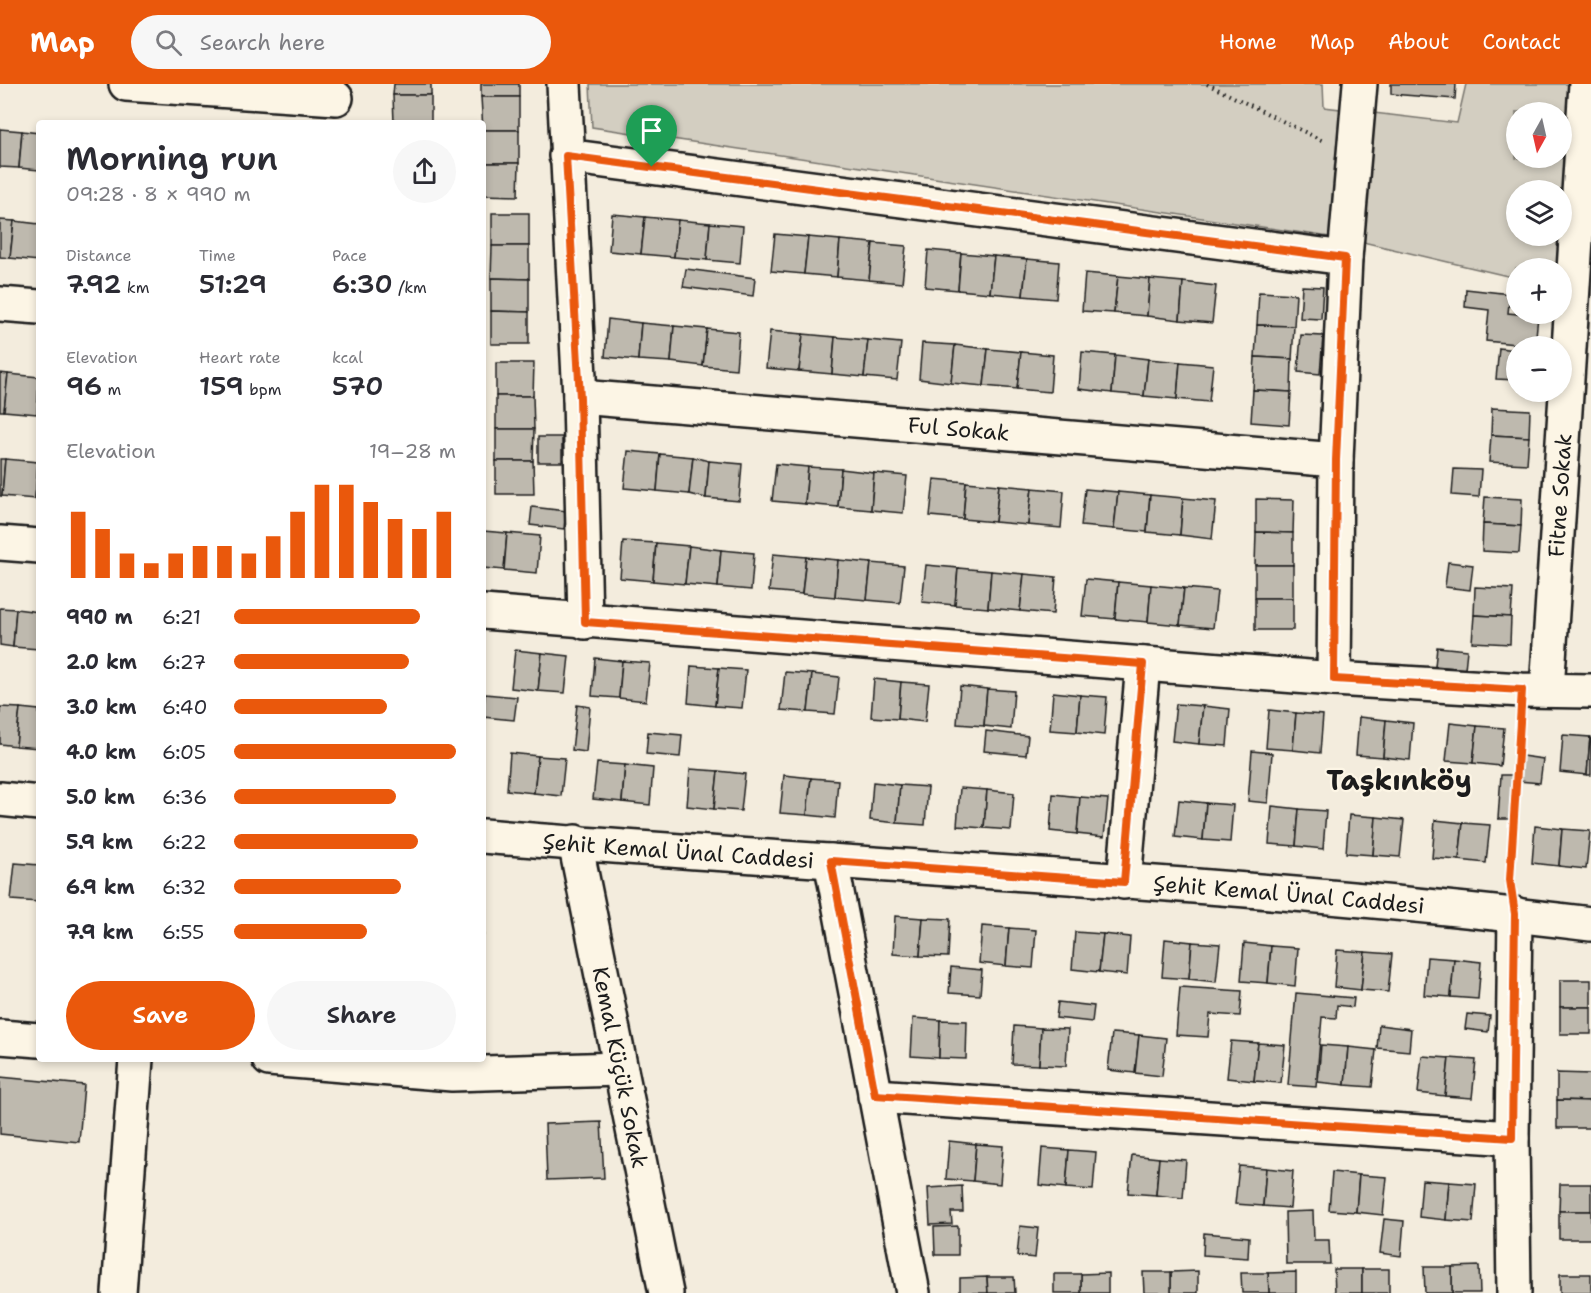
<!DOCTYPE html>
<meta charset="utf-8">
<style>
:root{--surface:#fff;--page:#f7f7f7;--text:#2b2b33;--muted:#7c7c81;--accent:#ea580c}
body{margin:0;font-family:"Shantell Sans",sans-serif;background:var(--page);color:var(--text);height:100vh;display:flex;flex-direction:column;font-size:22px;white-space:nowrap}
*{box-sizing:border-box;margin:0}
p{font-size:20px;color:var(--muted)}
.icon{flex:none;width:33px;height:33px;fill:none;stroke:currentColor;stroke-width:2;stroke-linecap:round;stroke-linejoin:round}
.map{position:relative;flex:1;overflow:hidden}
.panel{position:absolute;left:36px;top:36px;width:450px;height:942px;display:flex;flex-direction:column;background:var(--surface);border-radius:6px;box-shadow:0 3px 9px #0003}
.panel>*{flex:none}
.needle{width:39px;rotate:188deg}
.fabs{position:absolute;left:1506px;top:18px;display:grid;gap:12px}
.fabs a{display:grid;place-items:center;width:66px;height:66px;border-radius:50%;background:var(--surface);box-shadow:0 3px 9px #0003;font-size:30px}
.pin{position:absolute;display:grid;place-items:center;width:51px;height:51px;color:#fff;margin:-62px -26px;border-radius:50% 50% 50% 0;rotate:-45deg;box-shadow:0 0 6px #0007}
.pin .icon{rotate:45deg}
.round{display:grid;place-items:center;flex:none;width:63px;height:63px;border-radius:32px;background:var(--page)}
.headline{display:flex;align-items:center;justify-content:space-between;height:102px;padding:0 30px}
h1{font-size:33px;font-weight:600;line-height:45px}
.stats{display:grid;grid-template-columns:repeat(3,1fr);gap:9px;height:102px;padding:6px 30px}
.stats div{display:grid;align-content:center}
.stats b{font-size:26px;font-weight:600}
.stats small{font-size:16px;font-weight:400}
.stats p{font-size:16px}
.chart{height:168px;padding:12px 30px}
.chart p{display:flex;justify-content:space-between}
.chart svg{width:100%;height:108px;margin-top:6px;stroke:var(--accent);stroke-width:6}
.cta{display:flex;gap:12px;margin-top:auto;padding:12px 30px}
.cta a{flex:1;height:69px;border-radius:36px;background:var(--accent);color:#fff;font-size:24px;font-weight:600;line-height:69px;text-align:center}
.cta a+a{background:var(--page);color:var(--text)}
ul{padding:0 30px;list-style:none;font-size:20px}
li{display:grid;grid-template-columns:96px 72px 1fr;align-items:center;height:45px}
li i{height:15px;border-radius:8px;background:var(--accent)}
header{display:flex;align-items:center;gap:36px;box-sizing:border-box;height:84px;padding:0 30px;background:var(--accent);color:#fff}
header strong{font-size:28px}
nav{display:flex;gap:33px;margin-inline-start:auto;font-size:21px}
.search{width:420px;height:54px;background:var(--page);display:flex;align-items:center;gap:15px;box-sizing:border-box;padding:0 21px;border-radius:33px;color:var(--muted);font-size:22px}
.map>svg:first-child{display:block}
.green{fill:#d3cec1;stroke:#78756e;stroke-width:1.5;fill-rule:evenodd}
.building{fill:#beb9ae;stroke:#1c1c1c;stroke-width:1.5}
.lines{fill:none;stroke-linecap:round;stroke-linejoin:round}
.minor-casing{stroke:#1c1c1c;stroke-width:38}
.path{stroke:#1c1c1c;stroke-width:4;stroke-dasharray:1.5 4.5;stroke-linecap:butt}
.minor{stroke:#fcf5e5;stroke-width:33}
.route-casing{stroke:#fff;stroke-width:12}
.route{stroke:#ea580c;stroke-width:8}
.labels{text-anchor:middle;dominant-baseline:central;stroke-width:4.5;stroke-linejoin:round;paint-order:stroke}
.street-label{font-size:22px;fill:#1c1c1c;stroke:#fcf5e5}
.district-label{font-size:28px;font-weight:bold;fill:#1c1c1c;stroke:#fcf5e5}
</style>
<header>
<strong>Map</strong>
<div class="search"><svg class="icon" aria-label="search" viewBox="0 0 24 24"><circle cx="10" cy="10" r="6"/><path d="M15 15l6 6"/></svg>Search here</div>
<nav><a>Home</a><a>Map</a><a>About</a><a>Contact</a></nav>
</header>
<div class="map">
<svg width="1591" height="1209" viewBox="0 0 1591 1209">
<rect width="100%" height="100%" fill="#f3ecdd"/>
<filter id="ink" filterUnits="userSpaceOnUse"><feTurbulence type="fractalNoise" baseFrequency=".0167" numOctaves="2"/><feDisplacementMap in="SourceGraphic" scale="12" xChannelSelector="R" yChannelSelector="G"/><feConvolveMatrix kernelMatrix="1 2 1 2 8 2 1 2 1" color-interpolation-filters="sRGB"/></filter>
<g filter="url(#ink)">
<path class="green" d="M 590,0 L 1323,0 L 1324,23 L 1457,39 L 1466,0 L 1591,0 L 1591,212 L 1562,205 L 1562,184 L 1516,184 L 1516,194 L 1363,158 L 592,43 ZM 1516,28 L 1562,28 L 1562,74 L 1516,74 ZM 1516,106 L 1562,106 L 1562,152 L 1516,152 Z"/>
<g class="building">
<polygon points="394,0 431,0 431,11 393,11"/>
<rect x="481" y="0" width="38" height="13"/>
<polygon points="1391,0 1456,0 1455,15 1391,10"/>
<polygon points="393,11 431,11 431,39 394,39"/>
<polygon points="481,13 519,13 519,46 483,46"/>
<polygon points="0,45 22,47 19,84 0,83"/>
<rect x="483" y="46" width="36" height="33"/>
<polygon points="22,47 39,49 39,86 19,84"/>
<polygon points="483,79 519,79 518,112 483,111"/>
<rect x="492" y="129" width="37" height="33"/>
<polygon points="612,130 645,133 641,170 609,167"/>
<polygon points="645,133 678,136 674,173 641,170"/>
<polygon points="0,136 14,137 10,174 0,173"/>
<polygon points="678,136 710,139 707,176 674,173"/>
<polygon points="14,137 39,140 39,177 10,174"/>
<polygon points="710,139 743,142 740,179 707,176"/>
<polygon points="775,150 808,153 804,190 771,187"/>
<polygon points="808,153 840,156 837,193 804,190"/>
<polygon points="840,156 873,159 869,196 837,193"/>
<polygon points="873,159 906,162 902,199 869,196"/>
<polygon points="492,162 529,162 529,195 491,194"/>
<polygon points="928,166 961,169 958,206 925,203"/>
<polygon points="961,169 994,172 990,209 958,206"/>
<polygon points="994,172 1027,175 1023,212 990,209"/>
<polygon points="1027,175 1059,178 1056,215 1023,212"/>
<polygon points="686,185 755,194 753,212 683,203"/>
<polygon points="1085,189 1118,192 1114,229 1082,227"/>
<polygon points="1118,192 1150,195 1147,232 1114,229"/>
<polygon points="491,194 529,195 529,228 491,227"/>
<polygon points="1150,195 1183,198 1180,236 1147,232"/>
<polygon points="1183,198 1216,202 1212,239 1180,236"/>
<polygon points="1302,202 1323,203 1321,235 1300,234"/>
<polygon points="1466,205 1510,210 1508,229 1538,232 1535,262 1486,257 1489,226 1465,223"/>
<polygon points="1259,208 1296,210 1294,242 1257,241"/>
<polygon points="491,227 529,228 529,260 491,260"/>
<polygon points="608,235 641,239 638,276 605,273"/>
<polygon points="641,239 674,242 671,278 638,276"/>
<polygon points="1257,241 1294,242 1292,275 1255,273"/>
<polygon points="674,242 707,245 703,282 671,278"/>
<polygon points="707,245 739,248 736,285 703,282"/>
<polygon points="770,247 803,250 799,287 766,284"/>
<polygon points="803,250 835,253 832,290 799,287"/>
<polygon points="1301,251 1323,252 1320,290 1298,288"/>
<polygon points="835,253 868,256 864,293 832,290"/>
<polygon points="868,256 901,259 897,296 864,293"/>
<polygon points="922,259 955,261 951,299 919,295"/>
<polygon points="955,261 988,265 984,302 951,299"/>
<polygon points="1499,264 1516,266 1516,296 1496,295"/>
<polygon points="988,265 1021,268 1017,305 984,302"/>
<polygon points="1021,268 1053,271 1050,308 1017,305"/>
<polygon points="1082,268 1115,271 1112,309 1079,305"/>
<polygon points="1115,271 1148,275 1144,312 1112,309"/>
<polygon points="1255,273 1292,275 1291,308 1253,306"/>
<polygon points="1148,275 1180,278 1177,315 1144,312"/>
<polygon points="1180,278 1213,281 1209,318 1177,315"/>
<polygon points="496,279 534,279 533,312 496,312"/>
<polygon points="0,289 8,290 4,327 0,327"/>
<polygon points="8,290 39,293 37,330 4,327"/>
<polygon points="1253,306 1291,308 1289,341 1251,338"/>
<polygon points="496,312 533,312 534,345 496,345"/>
<polygon points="1492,324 1530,326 1529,353 1491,351"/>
<polygon points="496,345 534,345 533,377 496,377"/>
<polygon points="1491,351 1529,353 1527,380 1489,378"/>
<rect x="538" y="353" width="24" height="25"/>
<polygon points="628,367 660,370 657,407 624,404"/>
<polygon points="660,370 693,373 689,410 657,407"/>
<polygon points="693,373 709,377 706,414 689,410"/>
<polygon points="0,375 5,375 2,412 0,412"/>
<polygon points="5,375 38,378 35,415 2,412"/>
<polygon points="496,377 533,377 534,410 496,410"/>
<polygon points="709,377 742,380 739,417 706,414"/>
<polygon points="38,378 39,378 39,415 35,415"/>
<polygon points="776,380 808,383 805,420 772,417"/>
<polygon points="808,383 841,385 838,423 805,420"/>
<polygon points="841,385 874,389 871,426 838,423"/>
<polygon points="1454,385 1481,386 1479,413 1452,411"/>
<polygon points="874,389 907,392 903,429 871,426"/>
<polygon points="934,395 966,398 963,435 930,432"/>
<polygon points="966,398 999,401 995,438 963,435"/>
<polygon points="999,401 1032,404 1028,441 995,438"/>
<polygon points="1032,404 1064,407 1061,444 1028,441"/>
<polygon points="1085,405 1118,408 1114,445 1081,442"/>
<polygon points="1118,408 1150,411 1147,448 1114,445"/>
<polygon points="1150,411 1183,414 1180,451 1147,448"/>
<polygon points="1485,413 1522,415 1521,442 1483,440"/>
<polygon points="1183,414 1216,417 1212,455 1180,451"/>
<polygon points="1256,415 1294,416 1293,449 1256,448"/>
<polygon points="532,423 566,427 564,445 530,441"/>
<polygon points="1483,440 1521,442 1519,469 1482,467"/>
<polygon points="483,447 507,449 504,486 483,484"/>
<polygon points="1256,448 1293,449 1293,481 1255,481"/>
<polygon points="507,449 540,452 537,489 504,486"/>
<polygon points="623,457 656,459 653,497 620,494"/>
<polygon points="656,459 689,462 685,500 653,497"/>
<polygon points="689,462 721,466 718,503 685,500"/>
<polygon points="721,466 754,469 751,506 718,503"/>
<polygon points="773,470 806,473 802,510 769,507"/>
<polygon points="806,473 838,476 835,513 802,510"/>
<polygon points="838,476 871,479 867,516 835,513"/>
<polygon points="1448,478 1473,481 1470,506 1445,503"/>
<polygon points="871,479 904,482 900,519 867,516"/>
<polygon points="926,481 958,484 955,521 922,518"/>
<rect x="1255" y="481" width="38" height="33"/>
<polygon points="958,484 991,487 988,524 955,521"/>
<polygon points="991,487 1024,490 1020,527 988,524"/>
<polygon points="1024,490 1056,493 1053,530 1020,527"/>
<polygon points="1086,495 1118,498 1115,535 1082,532"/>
<polygon points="1118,498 1151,501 1148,538 1115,535"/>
<polygon points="1151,501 1184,504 1180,541 1148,538"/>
<polygon points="1475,503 1513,505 1511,533 1474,531"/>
<polygon points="1184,504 1217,507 1213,544 1180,541"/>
<rect x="1255" y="514" width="38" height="32"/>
<polygon points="0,524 16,525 13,563 0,561"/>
<polygon points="16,525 39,528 39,565 13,563"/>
<polygon points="1474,531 1511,533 1510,560 1472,558"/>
<polygon points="1437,563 1467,566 1465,585 1435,582"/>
<polygon points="515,566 542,569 538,607 511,604"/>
<polygon points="542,569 569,572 565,609 538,607"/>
<polygon points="595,574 622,577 619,614 592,612"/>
<polygon points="622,577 650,579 646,617 619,614"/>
<polygon points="691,582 719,584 715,622 688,619"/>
<polygon points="719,584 746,586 742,624 715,622"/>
<polygon points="785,588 812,590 808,628 781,626"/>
<polygon points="812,590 839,593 835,630 808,628"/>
<polygon points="874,595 901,598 898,635 871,633"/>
<polygon points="901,598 929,600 925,638 898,635"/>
<polygon points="960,602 987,605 984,642 957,640"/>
<polygon points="987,605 1014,607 1011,645 984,642"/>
<polygon points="1053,608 1080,611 1077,648 1050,646"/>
<polygon points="485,610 517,613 514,636 483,633"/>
<polygon points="1080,611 1107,613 1104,651 1077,648"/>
<polygon points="1176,620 1203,622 1199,660 1172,657"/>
<polygon points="577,621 590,623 586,668 572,666"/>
<polygon points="1203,622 1230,625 1227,662 1199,660"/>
<polygon points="0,623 20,624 16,662 0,660"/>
<polygon points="20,624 39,626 39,664 16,662"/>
<polygon points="1269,626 1296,629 1293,666 1266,664"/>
<polygon points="1296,629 1323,631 1320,669 1293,666"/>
<polygon points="1359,633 1386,636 1383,673 1356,671"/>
<polygon points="1386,636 1413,639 1410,676 1383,673"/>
<polygon points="1450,639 1477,642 1473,679 1446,677"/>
<polygon points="1477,642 1504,644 1500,682 1473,679"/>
<polygon points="986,647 1028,652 1026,671 984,667"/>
<polygon points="648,648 682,651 680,673 646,670"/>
<polygon points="1563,651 1590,653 1587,691 1560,688"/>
<polygon points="1590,653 1591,653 1591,691 1587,691"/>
<polygon points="1252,667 1272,669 1268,719 1248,717"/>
<polygon points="510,669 538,672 534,709 507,706"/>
<polygon points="538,672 565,674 561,712 534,709"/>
<polygon points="1522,672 1543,675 1540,699 1519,697"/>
<polygon points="597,679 625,681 622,718 593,715"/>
<polygon points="625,681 653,684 650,721 622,718"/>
<polygon points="690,685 718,687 714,725 687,722"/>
<polygon points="718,687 745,690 741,727 714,725"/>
<polygon points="784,691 811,694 807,731 780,729"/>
<polygon points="1501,691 1514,691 1511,735 1498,735"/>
<polygon points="811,694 838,696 835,734 807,731"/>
<polygon points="873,698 900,701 897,739 870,736"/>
<polygon points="900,701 928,703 925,741 897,739"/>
<polygon points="960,704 987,706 984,744 957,742"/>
<polygon points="987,706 1014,709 1011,746 984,744"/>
<polygon points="1053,710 1080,713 1077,750 1050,747"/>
<polygon points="1080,713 1108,715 1104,753 1077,750"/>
<polygon points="1179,716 1206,719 1203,756 1175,753"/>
<polygon points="1206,719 1233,721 1230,758 1203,756"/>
<polygon points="1272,722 1299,725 1296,762 1269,760"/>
<polygon points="1299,725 1326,727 1323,765 1296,762"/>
<polygon points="1349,731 1376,733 1373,771 1346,769"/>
<polygon points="1376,733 1404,736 1400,773 1373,771"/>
<polygon points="1435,736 1463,739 1459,776 1432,774"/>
<polygon points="1463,739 1490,741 1486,779 1459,776"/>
<polygon points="1535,742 1562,745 1559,782 1532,779"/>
<polygon points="1562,745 1590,747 1586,785 1559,782"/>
<polygon points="15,779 39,781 39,818 11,816"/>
<polygon points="483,818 487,818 483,855"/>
<polygon points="895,832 923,834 920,872 893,870"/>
<polygon points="923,834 950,835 948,873 920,872"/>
<polygon points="982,842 1009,844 1006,882 979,879"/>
<polygon points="1009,844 1036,846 1033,884 1006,882"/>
<polygon points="1075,848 1103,850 1099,888 1072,885"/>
<polygon points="1103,850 1130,853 1127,891 1099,888"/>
<polygon points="1165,855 1192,858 1189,895 1162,893"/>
<polygon points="1192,858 1220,860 1216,898 1189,895"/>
<polygon points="1244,859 1271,862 1268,899 1241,897"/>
<polygon points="1271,862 1298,864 1295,902 1268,899"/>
<polygon points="1337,866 1365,868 1361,906 1334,903"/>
<polygon points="1365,868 1392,870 1388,908 1361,906"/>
<polygon points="1427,873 1454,875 1451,913 1424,911"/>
<polygon points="1454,875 1481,878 1478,915 1451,913"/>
<polygon points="951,883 982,886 980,911 949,909"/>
<rect x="1560" y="896" width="31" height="27"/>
<polygon points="1180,903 1242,907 1240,932 1210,930 1208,953 1176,951"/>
<polygon points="1296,909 1354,914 1353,923 1337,921 1336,934 1322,933 1316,1003 1288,1001"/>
<polygon points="1058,918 1094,922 1092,938 1056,934"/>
<rect x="1560" y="923" width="31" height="27"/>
<polygon points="1467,930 1490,932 1488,948 1465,945"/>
<polygon points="913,934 940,936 939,974 911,972"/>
<polygon points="940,936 967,937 966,975 939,974"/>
<polygon points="1379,941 1411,945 1409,967 1377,964"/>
<polygon points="1014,942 1041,944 1039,981 1012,980"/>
<polygon points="1041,944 1068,945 1066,982 1039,981"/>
<polygon points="1112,949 1139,951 1135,989 1108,986"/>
<polygon points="1139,951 1166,954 1162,992 1135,989"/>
<polygon points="1231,957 1258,959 1254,997 1227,994"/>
<polygon points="1258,959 1285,961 1281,999 1254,997"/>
<polygon points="1321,961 1348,963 1345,1001 1318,998"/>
<polygon points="1348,963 1376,966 1372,1003 1345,1001"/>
<polygon points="1422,972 1449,974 1445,1012 1418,1009"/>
<polygon points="1449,974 1476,976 1472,1014 1445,1012"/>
<polygon points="1557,989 1591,990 1591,1017 1557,1016"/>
<polygon points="0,993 84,1001 79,1058 0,1050"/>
<polygon points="1557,1016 1591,1017 1591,1044 1557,1044"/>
<polygon points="601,1038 604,1094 547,1096 545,1040"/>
<polygon points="949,1057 976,1060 973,1097 946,1095"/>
<polygon points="976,1060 1003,1062 1000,1100 973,1097"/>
<polygon points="1042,1064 1069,1066 1066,1104 1039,1101"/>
<polygon points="1069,1066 1096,1068 1093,1106 1066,1104"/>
<polygon points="1132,1071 1159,1074 1156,1111 1128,1109"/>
<polygon points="1159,1074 1186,1076 1183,1114 1156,1111"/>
<polygon points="1239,1082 1266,1084 1263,1122 1235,1120"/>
<polygon points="1266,1084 1293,1087 1290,1124 1263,1122"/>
<polygon points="1332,1088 1359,1091 1356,1128 1329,1126"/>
<polygon points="1359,1091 1387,1093 1383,1131 1356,1128"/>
<polygon points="1422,1096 1449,1098 1446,1136 1419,1133"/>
<polygon points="1449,1098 1476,1100 1473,1138 1446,1136"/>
<polygon points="1560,1100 1591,1100 1591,1127 1559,1127"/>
<polygon points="962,1102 963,1128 951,1128 952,1140 930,1141 928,1104"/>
<polygon points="1313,1127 1314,1156 1329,1156 1330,1180 1286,1180 1285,1128"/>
<rect x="1559" y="1127" width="32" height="28"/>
<polygon points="1384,1135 1404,1137 1401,1172 1380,1169"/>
<polygon points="958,1142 958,1171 935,1171 934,1143"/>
<polygon points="1020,1142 1038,1144 1035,1174 1017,1172"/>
<polygon points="1204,1149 1249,1153 1248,1174 1203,1171"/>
<polygon points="1479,1182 1480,1209 1452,1209 1452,1183"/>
<polygon points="1424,1183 1452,1183 1452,1209 1425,1209"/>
<polygon points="1334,1185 1362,1185 1362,1209 1335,1209"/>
<rect x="1362" y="1185" width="27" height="24"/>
<polygon points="1198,1187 1198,1209 1171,1209 1171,1188"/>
<polygon points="1143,1188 1171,1188 1171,1209 1144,1209"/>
<polygon points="1296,1188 1296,1209 1269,1209 1268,1189"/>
<polygon points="1108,1189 1108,1209 1081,1209 1081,1190"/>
<polygon points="1241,1189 1268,1189 1269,1209 1242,1209"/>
<rect x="1054" y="1190" width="27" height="19"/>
<rect x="1560" y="1190" width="31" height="19"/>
<polygon points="987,1193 988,1209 960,1209 960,1194"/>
<polygon points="987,1193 1014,1193 1015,1209 988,1209"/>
</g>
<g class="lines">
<g class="minor-casing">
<g id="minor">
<polyline points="126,0 336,14"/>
<polyline points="564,0 580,313 585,538"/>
<polyline points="566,72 1345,174"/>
<polyline points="0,220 39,223"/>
<path id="s1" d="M 580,313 L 1336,376"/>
<polyline points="0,459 39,462"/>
<polyline points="483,528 1334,595 1522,606 1591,607"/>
<polyline points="1334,595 1336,376 1345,174 1360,0"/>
<path id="s2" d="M 1547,606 L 1586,0"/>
<polyline points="0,715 39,719"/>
<path id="s3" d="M 483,752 C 852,783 1223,795 1591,840"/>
<path id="s4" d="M 575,758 L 666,1209"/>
<polyline points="831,777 913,1209"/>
<polyline points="1124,798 1143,580"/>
<polyline points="0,953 39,956"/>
<polyline points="269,975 452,990 620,985"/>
<polyline points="875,1012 1512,1054"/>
<polyline points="119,1209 136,975"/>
<polyline points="1514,1209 1512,1054 1515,830"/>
</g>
</g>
<g class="path">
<polyline points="1207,0 1323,57"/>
<polyline points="1511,800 1520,637"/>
</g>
<use href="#minor" class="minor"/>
</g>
</g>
<g class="lines" filter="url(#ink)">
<g class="route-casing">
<polygon id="route" points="566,72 1345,174 1336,376 1334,595 1522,606 1510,796 1515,830 1512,1054 875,1011 831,777 1124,798 1143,580 585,538 580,314"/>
</g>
<use href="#route" class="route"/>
</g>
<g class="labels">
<g class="street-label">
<text stroke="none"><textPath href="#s1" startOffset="380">Ful Sokak</textPath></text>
<text stroke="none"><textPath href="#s2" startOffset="195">Fitne Sokak</textPath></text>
<text stroke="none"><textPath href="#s3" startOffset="196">Şehit Kemal Ünal Caddesi</textPath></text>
<text stroke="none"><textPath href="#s3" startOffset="808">Şehit Kemal Ünal Caddesi</textPath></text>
<text stroke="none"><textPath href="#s4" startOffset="230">Kemal Küçük Sokak</textPath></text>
</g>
<g class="district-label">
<text x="1399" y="696">Taşkınköy</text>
</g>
</g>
</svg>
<div class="fabs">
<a><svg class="needle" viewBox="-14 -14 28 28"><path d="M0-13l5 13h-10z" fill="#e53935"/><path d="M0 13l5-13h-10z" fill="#7c7c81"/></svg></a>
<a><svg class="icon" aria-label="layers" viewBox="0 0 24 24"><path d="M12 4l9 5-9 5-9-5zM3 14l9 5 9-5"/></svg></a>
<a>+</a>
<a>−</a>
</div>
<div class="pin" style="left:652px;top:83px;background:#1e9e55"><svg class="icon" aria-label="arrive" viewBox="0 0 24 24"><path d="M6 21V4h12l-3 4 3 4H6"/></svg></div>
<section class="panel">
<div class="headline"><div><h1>Morning run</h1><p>09:28 · 8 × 990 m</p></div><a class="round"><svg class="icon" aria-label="share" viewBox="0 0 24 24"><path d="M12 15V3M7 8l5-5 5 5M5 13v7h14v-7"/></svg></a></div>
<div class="stats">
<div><p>Distance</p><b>7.92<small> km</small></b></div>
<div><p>Time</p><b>51:29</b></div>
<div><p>Pace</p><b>6:30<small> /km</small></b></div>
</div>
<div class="stats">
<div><p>Elevation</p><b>96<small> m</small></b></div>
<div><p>Heart rate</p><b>159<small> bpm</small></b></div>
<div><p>kcal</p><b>570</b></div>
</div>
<div class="chart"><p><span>Elevation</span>19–28 m</p>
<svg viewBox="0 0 160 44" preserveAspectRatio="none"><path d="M5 44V17M15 44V24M25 44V34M35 44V38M45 44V34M55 44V31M65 44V31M75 44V34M85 44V27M95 44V17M105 44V6M115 44V6M125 44V13M135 44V20M145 44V24M155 44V17"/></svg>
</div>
<ul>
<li><b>990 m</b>6:21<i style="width:84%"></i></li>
<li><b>2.0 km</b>6:27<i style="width:79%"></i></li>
<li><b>3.0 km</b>6:40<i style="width:69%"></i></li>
<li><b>4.0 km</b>6:05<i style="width:100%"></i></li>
<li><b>5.0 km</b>6:36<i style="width:73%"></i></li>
<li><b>5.9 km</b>6:22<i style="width:83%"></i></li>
<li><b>6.9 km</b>6:32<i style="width:75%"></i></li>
<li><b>7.9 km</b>6:55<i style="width:60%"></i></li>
</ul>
<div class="cta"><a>Save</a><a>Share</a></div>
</section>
</div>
